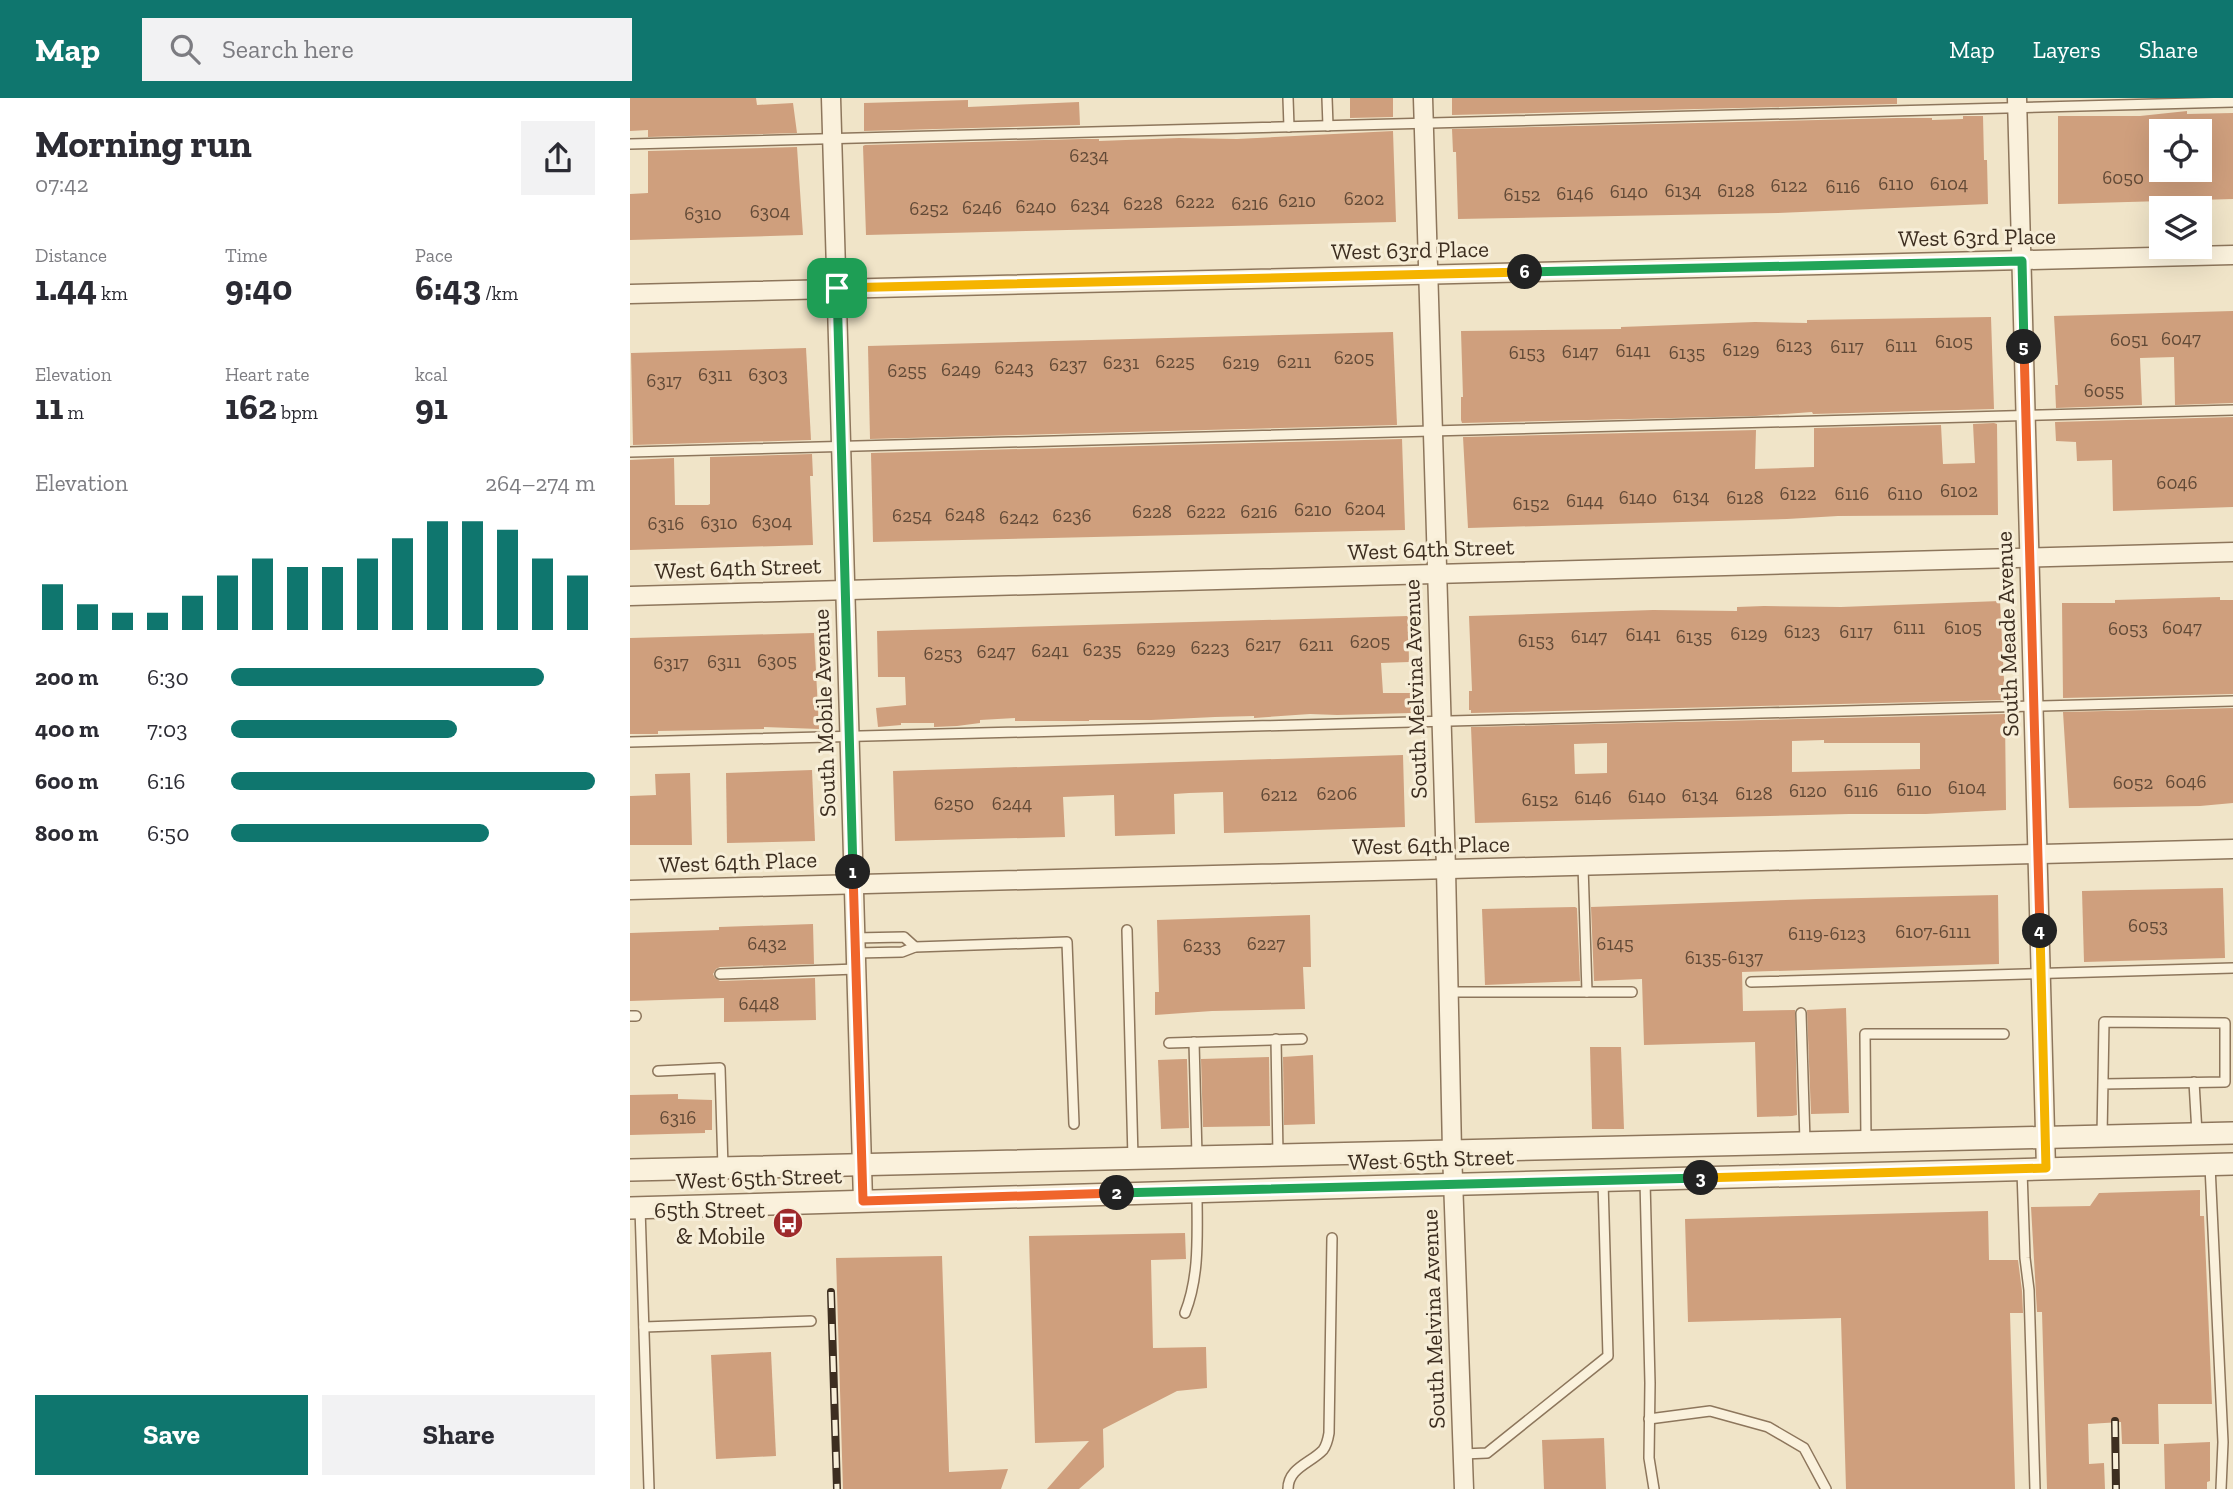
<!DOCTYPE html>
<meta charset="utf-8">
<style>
:root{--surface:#fff;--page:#f2f2f3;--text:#2b2b33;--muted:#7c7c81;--accent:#0f766e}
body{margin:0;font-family:"Zilla Slab",serif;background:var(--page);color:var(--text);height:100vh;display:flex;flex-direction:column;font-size:26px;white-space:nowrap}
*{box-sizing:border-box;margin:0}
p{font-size:23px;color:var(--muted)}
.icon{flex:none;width:38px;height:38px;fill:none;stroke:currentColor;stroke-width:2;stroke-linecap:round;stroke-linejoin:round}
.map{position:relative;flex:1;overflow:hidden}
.details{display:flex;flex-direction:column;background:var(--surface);width:630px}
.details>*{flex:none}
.buttons{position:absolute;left:1519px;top:21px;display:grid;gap:14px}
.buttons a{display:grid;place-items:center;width:63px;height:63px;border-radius:0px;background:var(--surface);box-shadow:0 7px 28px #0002;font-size:35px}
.pin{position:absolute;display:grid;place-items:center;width:60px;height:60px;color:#fff;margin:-30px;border-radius:14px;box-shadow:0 4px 10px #0006}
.km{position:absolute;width:35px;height:35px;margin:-18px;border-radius:50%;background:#222;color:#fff;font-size:19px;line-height:35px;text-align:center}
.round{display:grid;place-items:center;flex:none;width:74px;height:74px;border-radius:0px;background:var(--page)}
.overview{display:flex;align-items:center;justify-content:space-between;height:119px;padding:0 35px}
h1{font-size:38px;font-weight:800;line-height:52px}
.figures{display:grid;grid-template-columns:repeat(3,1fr);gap:10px;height:119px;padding:7px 35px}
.figures div{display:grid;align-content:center}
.figures b{font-size:35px;font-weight:800}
.figures small{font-size:19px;font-weight:400}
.figures p{font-size:19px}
.chart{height:196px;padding:14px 35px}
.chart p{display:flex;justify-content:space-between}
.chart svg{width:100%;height:126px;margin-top:7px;stroke:var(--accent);stroke-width:6}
.primary-button{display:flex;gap:14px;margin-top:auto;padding:14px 35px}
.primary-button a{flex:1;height:80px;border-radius:0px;background:var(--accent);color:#fff;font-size:28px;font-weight:800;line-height:80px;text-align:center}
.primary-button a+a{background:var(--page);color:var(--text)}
ul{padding:0 35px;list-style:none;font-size:23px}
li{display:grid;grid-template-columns:112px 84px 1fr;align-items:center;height:52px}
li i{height:18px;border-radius:9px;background:var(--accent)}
header{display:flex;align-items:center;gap:42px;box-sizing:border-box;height:98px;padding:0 35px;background:var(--accent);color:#fff}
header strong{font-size:33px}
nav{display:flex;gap:38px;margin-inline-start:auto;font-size:24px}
.search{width:490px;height:63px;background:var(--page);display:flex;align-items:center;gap:18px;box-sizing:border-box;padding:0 24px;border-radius:0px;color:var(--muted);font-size:26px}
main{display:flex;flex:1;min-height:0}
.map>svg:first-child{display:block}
.building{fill:#cf9f7d;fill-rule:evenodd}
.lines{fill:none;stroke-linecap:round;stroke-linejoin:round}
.service-casing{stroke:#8d765c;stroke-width:12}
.minor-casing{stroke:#8d765c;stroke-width:21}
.tertiary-casing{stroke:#8d765c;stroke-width:24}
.service{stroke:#faf1dc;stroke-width:9}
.minor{stroke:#faf1dc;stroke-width:18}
.tertiary{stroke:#faf1dc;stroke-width:21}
.rail-casing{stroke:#3d2e20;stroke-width:8}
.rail{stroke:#f7eed8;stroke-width:5;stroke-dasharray:16;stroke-linecap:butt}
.split-1-casing{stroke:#fff;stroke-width:14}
.split-2-casing{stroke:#fff;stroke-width:14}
.split-3-casing{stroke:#fff;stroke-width:14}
.split-4-casing{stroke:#fff;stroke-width:14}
.split-5-casing{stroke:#fff;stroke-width:14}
.split-6-casing{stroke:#fff;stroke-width:14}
.split-7-casing{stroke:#fff;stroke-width:14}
.split-1{stroke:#22a559;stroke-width:9}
.split-2{stroke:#f0652b;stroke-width:9}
.split-3{stroke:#22a559;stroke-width:9}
.split-4{stroke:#f5b400;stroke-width:9}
.split-5{stroke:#f0652b;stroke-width:9}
.split-6{stroke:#22a559;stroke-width:9}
.split-7{stroke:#f5b400;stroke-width:9}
.labels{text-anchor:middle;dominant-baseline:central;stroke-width:6;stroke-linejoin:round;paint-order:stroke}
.number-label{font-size:19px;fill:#624a37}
.street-label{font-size:23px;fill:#3d2e20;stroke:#f7eed8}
.poi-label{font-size:23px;fill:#3d2e20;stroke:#f7eed8;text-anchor:end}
</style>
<header>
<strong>Map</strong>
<div class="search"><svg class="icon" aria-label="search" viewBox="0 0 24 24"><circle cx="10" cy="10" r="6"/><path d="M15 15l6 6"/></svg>Search here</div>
<nav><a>Map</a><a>Layers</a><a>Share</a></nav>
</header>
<main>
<section class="details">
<div class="overview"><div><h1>Morning run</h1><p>07:42</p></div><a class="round"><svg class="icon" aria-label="share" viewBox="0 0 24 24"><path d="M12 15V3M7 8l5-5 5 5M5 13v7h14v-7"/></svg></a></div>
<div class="figures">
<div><p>Distance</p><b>1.44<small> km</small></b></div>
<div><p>Time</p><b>9:40</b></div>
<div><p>Pace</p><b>6:43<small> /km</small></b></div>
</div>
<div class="figures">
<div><p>Elevation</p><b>11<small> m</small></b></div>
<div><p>Heart rate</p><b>162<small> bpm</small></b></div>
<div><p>kcal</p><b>91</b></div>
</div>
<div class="chart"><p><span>Elevation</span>264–274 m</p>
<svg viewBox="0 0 160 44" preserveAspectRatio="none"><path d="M5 44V28M15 44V35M25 44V38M35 44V38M45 44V32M55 44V25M65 44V19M75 44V22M85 44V22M95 44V19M105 44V12M115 44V6M125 44V6M135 44V9M145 44V19M155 44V25"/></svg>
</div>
<ul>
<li><b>200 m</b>6:30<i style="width:86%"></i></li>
<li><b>400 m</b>7:03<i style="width:62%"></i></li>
<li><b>600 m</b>6:16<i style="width:100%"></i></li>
<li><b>800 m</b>6:50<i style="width:71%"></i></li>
</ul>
<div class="primary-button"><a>Save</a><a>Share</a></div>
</section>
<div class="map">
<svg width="1603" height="1391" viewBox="0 0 1603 1391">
<rect width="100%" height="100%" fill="#f0e4c8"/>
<g class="building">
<polygon points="0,0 126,0 127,7 163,5 167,35 18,39 18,32 0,33"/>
<polygon points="720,0 763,0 763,19 720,20"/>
<polygon points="822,0 1267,0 1267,6 822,17"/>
<polygon points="338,2 338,9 449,4 450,27 234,33 234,5"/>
<path d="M 1557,13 L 1557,16 L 1603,15 L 1603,101 L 1428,106 L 1428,18 L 1510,18 ZM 1531,33 L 1570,33 L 1570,72 L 1531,72 Z"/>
<polygon points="1333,18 1353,18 1354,62 1357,62 1358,106 1148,115 828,121 826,54 823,54 822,31 1267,20 1302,20 1302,22 1333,21"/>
<polygon points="763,33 766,124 236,137 233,48 235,47 451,41 469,41 469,43 549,40 607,41"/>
<polygon points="167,49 173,137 0,142 0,96 18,95 18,53"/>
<polygon points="1603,213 1603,305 1545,307 1544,259 1510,260 1512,307 1426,310 1425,287 1428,287 1424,218"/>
<polygon points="1361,219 1364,311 1183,316 1182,314 1126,318 832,325 831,322 831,299 833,299 831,233 991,231 991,229 1125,224 1177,225 1177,222"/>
<polygon points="763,234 767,327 240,341 238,248"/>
<polygon points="176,250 181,342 3,347 1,255"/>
<polygon points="1603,319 1603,409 1483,413 1482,362 1447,363 1446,344 1426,343 1425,324"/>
<polygon points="1364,325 1367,326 1368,417 1208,418 1157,421 838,430 833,339 1126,332 1125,371 1184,369 1184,330 1311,327 1313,366 1345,365 1343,326"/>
<polygon points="772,341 775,432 243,444 241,355"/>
<polygon points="182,356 183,378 180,378 183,447 0,452 0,362 44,360 45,407 78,407 80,406 80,359"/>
<polygon points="1590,499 1590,502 1603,502 1603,596 1433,600 1432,505 1485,505 1485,502"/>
<polygon points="1370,503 1375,602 841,615 841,612 839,612 839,593 842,593 839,518 1023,512 1107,513 1107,509 1134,508 1211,509"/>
<polygon points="778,518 779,564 751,565 753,595 781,595 781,615 707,617 680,616 624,620 624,618 585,619 521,622 459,622 459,623 385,623 385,620 350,622 350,625 327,628 304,629 304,625 271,625 271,627 248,629 246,610 276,607 275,579 248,579 247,533"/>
<polygon points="184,535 189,631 134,629 134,631 28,633 28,636 0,636 0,540"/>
<polygon points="1603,610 1603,705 1570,708 1439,710 1433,614"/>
<path d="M 1375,616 L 1376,712 L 1296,716 L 1219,716 L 845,725 L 841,629 ZM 1194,642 L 1194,645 L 1290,645 L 1290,671 L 1162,674 L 1162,643 ZM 977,645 L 977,675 L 945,676 L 944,646 Z"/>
<polygon points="773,657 775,729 594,735 593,694 559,695 544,696 545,736 485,738 484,697 433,699 435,739 265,743 263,673"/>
<polygon points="182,672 185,743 97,745 96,675"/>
<polygon points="60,675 62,747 0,747 0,698 26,697 25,676"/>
<polygon points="1593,790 1595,860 1454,864 1452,793"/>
<polygon points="1368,797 1369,866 1112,874 1113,913 1165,912 1167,1017 1162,1018 1127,1019 1125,944 1014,947 1012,881 964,883 961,809 1186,801"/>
<polygon points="945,809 947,810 950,883 855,887 852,811"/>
<polygon points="680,817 681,869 673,869 675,911 582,913 525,917 525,894 529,894 527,822"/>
<polygon points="183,826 184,866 90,869 86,871 83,876 85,880 90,883 185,880 186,922 94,924 94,900 0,903 0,835 89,832 89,829"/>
<polygon points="1216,910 1219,1015 1181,1016 1177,912"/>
<polygon points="960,949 991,949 994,1031 962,1031"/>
<polygon points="683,957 685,1026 654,1027 653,959"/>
<polygon points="639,959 640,1028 573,1029 571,961"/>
<polygon points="554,961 557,961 559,1030 531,1031 528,962"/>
<polygon points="48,996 48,1001 82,1002 82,1032 75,1032 75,1035 0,1037 0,997"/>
<polygon points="1570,1092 1570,1118 1574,1118 1582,1306 1528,1306 1529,1346 1492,1346 1491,1324 1458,1326 1459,1366 1474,1365 1475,1391 1417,1391 1412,1214 1407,1214 1401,1109 1460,1108 1469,1095"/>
<polygon points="1358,1113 1359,1162 1388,1162 1392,1193 1393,1215 1380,1215 1385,1391 1216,1391 1211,1220 1058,1224 1055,1121"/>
<polygon points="555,1135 556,1161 521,1162 523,1250 576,1249 577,1290 547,1293 473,1331 474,1369 449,1391 417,1391 459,1343 405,1345 399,1138"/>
<polygon points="312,1158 319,1374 378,1371 371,1391 213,1391 206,1160"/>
<polygon points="141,1254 146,1358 86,1361 81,1257"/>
<polygon points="974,1340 976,1391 914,1391 912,1342"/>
<polygon points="1580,1344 1580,1383 1577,1384 1577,1391 1535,1391 1534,1346"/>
</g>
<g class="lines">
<g class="service-casing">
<g id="service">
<polyline points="658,0 659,29"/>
<polyline points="697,0 698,28"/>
<polyline points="0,46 1603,4"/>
<polyline points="0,354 1603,312"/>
<polyline points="0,644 1603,603"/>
<polyline points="953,767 957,894"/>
<polyline points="497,832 503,1060"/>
<polyline points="225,840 274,839 285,849"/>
<polyline points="226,855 272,854 285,849 437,844 444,1026"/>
<polyline points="90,876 226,871"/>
<polyline points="1121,884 1603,870"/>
<polyline points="819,894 1002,894"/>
<polyline points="1171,915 1175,1043"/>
<polyline points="0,918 6,918"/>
<polyline points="646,941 648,1057"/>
<polyline points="564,944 567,1058"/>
<polyline points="539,945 672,941"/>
<polyline points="28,973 90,970 93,1070"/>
<polyline points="1564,984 1567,1035"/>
<polyline points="1472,1038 1474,924 1595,925 1595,984 1473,986"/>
<polyline points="1236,1042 1235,936 1374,936"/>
<polyline points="1580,1068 1593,1344 1591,1391"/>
<polyline points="1392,1073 1395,1160 1399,1192 1405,1391"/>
<polyline points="1015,1083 1020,1285 1019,1360 1024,1391"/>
<polyline points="10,1110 19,1391"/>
<path d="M 555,1215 C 570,1177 567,1136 567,1095"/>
<polyline points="14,1229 181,1223"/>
<polyline points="1019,1321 1080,1313 1138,1329 1174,1350 1196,1391"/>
<polyline points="833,1356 857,1355 978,1258 973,1084"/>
<path d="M 658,1391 C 658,1370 681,1365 693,1352 C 696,1348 698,1341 699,1335 L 702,1140"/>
</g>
</g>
<g class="minor-casing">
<g id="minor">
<polyline points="201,0 233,1103"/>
<polyline points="793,0 816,771 822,1053 834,1391"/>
<polyline points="1387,0 1416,1071"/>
<polyline points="0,196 1603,157"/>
<polyline points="0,498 1603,454"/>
<polyline points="0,792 1603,751"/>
</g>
</g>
<g class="tertiary-casing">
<g id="tertiary">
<polyline points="0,1072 1603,1035"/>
<polyline points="0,1110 799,1087 1603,1066"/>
</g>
</g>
<use href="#service" class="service"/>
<use href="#minor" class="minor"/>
<use href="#tertiary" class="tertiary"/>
<g class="rail-casing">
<g id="rail">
<polyline points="201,1194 207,1391"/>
<polyline points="1485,1323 1486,1391"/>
</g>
</g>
<use href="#rail" class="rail"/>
</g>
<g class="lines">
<g class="split-1-casing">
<polyline id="split-1" points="207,190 223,774"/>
</g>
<g class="split-2-casing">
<polyline id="split-2" points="223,774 233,1103 487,1095"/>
</g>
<g class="split-3-casing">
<polyline id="split-3" points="487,1095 1071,1080"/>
</g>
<g class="split-4-casing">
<polyline id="split-4" points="1071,1080 1416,1070 1410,833"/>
</g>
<g class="split-5-casing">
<polyline id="split-5" points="1394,249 1410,833"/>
</g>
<g class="split-6-casing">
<polyline id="split-6" points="895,174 1392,163 1394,249"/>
</g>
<g class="split-7-casing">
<polyline id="split-7" points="207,190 895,174"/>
</g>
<use href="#split-1" class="split-1"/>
<use href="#split-2" class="split-2"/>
<use href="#split-3" class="split-3"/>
<use href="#split-4" class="split-4"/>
<use href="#split-5" class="split-5"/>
<use href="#split-6" class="split-6"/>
<use href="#split-7" class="split-7"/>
</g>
<defs>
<g id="bus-disc" transform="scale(1.575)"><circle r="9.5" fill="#9e2a2b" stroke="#f7eed8"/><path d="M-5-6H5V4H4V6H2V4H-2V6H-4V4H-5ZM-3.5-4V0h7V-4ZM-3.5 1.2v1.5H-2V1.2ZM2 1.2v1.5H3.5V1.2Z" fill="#fff"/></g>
</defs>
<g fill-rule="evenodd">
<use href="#bus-disc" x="158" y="1125"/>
</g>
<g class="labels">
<g class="number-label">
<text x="459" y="57">6234</text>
<text x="1493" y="79">6050</text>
<text x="1266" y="85">6110</text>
<text x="1319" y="85">6104</text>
<text x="1159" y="87">6122</text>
<text x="1213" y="88">6116</text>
<text x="1053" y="92">6134</text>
<text x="1106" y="92">6128</text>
<text x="999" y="93">6140</text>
<text x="945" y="95">6146</text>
<text x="892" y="96">6152</text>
<text x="734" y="100">6202</text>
<text x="667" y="102">6210</text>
<text x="565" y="103">6222</text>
<text x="513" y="105">6228</text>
<text x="620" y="105">6216</text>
<text x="460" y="107">6234</text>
<text x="406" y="108">6240</text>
<text x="352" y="109">6246</text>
<text x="299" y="110">6252</text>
<text x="140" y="113">6304</text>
<text x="73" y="115">6310</text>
<text x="1551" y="240">6047</text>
<text x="1499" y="241">6051</text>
<text x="1324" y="243">6105</text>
<text x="1164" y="247">6123</text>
<text x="1271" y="247">6111</text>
<text x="1217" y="248">6117</text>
<text x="1111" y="251">6129</text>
<text x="1003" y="252">6141</text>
<text x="950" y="253">6147</text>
<text x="897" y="254">6153</text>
<text x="1057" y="254">6135</text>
<text x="724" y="259">6205</text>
<text x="545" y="263">6225</text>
<text x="664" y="263">6211</text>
<text x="491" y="264">6231</text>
<text x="611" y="264">6219</text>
<text x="438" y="266">6237</text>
<text x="384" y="269">6243</text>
<text x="331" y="271">6249</text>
<text x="277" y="272">6255</text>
<text x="85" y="276">6311</text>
<text x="138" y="276">6303</text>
<text x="34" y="282">6317</text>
<text x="1474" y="292">6055</text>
<text x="1547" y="384">6046</text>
<text x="1329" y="392">6102</text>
<text x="1168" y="395">6122</text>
<text x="1222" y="395">6116</text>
<text x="1275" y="395">6110</text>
<text x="1061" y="398">6134</text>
<text x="1008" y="399">6140</text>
<text x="1115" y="399">6128</text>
<text x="955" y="402">6144</text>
<text x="901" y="405">6152</text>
<text x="735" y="410">6204</text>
<text x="683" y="411">6210</text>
<text x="522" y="413">6228</text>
<text x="576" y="413">6222</text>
<text x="629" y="413">6216</text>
<text x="335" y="416">6248</text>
<text x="282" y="417">6254</text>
<text x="442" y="417">6236</text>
<text x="389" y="419">6242</text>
<text x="142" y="423">6304</text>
<text x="89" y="424">6310</text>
<text x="36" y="425">6316</text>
<text x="1279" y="529">6111</text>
<text x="1333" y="529">6105</text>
<text x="1552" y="529">6047</text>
<text x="1498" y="530">6053</text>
<text x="1172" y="533">6123</text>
<text x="1226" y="533">6117</text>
<text x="1119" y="535">6129</text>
<text x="1013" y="536">6141</text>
<text x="959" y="538">6147</text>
<text x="1064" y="538">6135</text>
<text x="906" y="542">6153</text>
<text x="740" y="543">6205</text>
<text x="633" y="546">6217</text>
<text x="686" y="546">6211</text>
<text x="580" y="549">6223</text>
<text x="526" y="550">6229</text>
<text x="472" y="551">6235</text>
<text x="420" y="552">6241</text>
<text x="366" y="553">6247</text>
<text x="313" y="555">6253</text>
<text x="147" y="562">6305</text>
<text x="94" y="563">6311</text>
<text x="41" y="564">6317</text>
<text x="1556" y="683">6046</text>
<text x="1503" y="684">6052</text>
<text x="1337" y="689">6104</text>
<text x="1284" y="691">6110</text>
<text x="1178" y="692">6120</text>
<text x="1231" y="692">6116</text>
<text x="707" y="695">6206</text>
<text x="1124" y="695">6128</text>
<text x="649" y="696">6212</text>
<text x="1070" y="697">6134</text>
<text x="1017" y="698">6140</text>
<text x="963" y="699">6146</text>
<text x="910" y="701">6152</text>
<text x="324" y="705">6250</text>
<text x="382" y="705">6244</text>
<text x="1518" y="827">6053</text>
<text x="1303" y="833">6107-6111</text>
<text x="1197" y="835">6119-6123</text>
<text x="137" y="845">6432</text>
<text x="636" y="845">6227</text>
<text x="985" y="845">6145</text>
<text x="572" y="847">6233</text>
<text x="1094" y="859">6135-6137</text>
<text x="129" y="905">6448</text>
<text x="48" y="1019">6316</text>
</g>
<g class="street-label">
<text transform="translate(1347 139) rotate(-1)">West 63rd Place</text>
<text transform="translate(780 152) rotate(-1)">West 63rd Place</text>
<text transform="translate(801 451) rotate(-2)">West 64th Street</text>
<text transform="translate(108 470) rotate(-2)">West 64th Street</text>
<text transform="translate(1377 536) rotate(-92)">South Meade Avenue</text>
<text transform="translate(785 591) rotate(-92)">South Melvina Avenue</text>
<text transform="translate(194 615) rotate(-92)">South Mobile Avenue</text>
<text transform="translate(801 747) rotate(-1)">West 64th Place</text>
<text transform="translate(108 764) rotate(-2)">West 64th Place</text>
<text transform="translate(801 1061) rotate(-2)">West 65th Street</text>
<text transform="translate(129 1080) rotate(-2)">West 65th Street</text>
<text transform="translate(803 1221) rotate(-92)">South Melvina Avenue</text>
</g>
<g class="poi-label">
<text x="135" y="1112">65th Street<tspan x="135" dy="26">&amp; Mobile</tspan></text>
</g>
</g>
</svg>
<div class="buttons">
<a><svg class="icon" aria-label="locate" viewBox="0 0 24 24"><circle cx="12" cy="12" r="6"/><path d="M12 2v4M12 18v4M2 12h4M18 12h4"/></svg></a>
<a><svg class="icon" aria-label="layers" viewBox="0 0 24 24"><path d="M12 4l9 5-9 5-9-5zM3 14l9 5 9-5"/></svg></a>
</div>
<div class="pin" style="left:207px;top:190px;background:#1e9e55"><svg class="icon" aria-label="arrive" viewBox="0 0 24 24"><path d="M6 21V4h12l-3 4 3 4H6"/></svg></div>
<b class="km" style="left:223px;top:774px">1</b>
<b class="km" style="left:487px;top:1095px">2</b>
<b class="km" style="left:1071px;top:1080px">3</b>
<b class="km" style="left:1410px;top:833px">4</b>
<b class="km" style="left:1394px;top:249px">5</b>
<b class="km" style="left:895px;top:174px">6</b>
</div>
</main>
